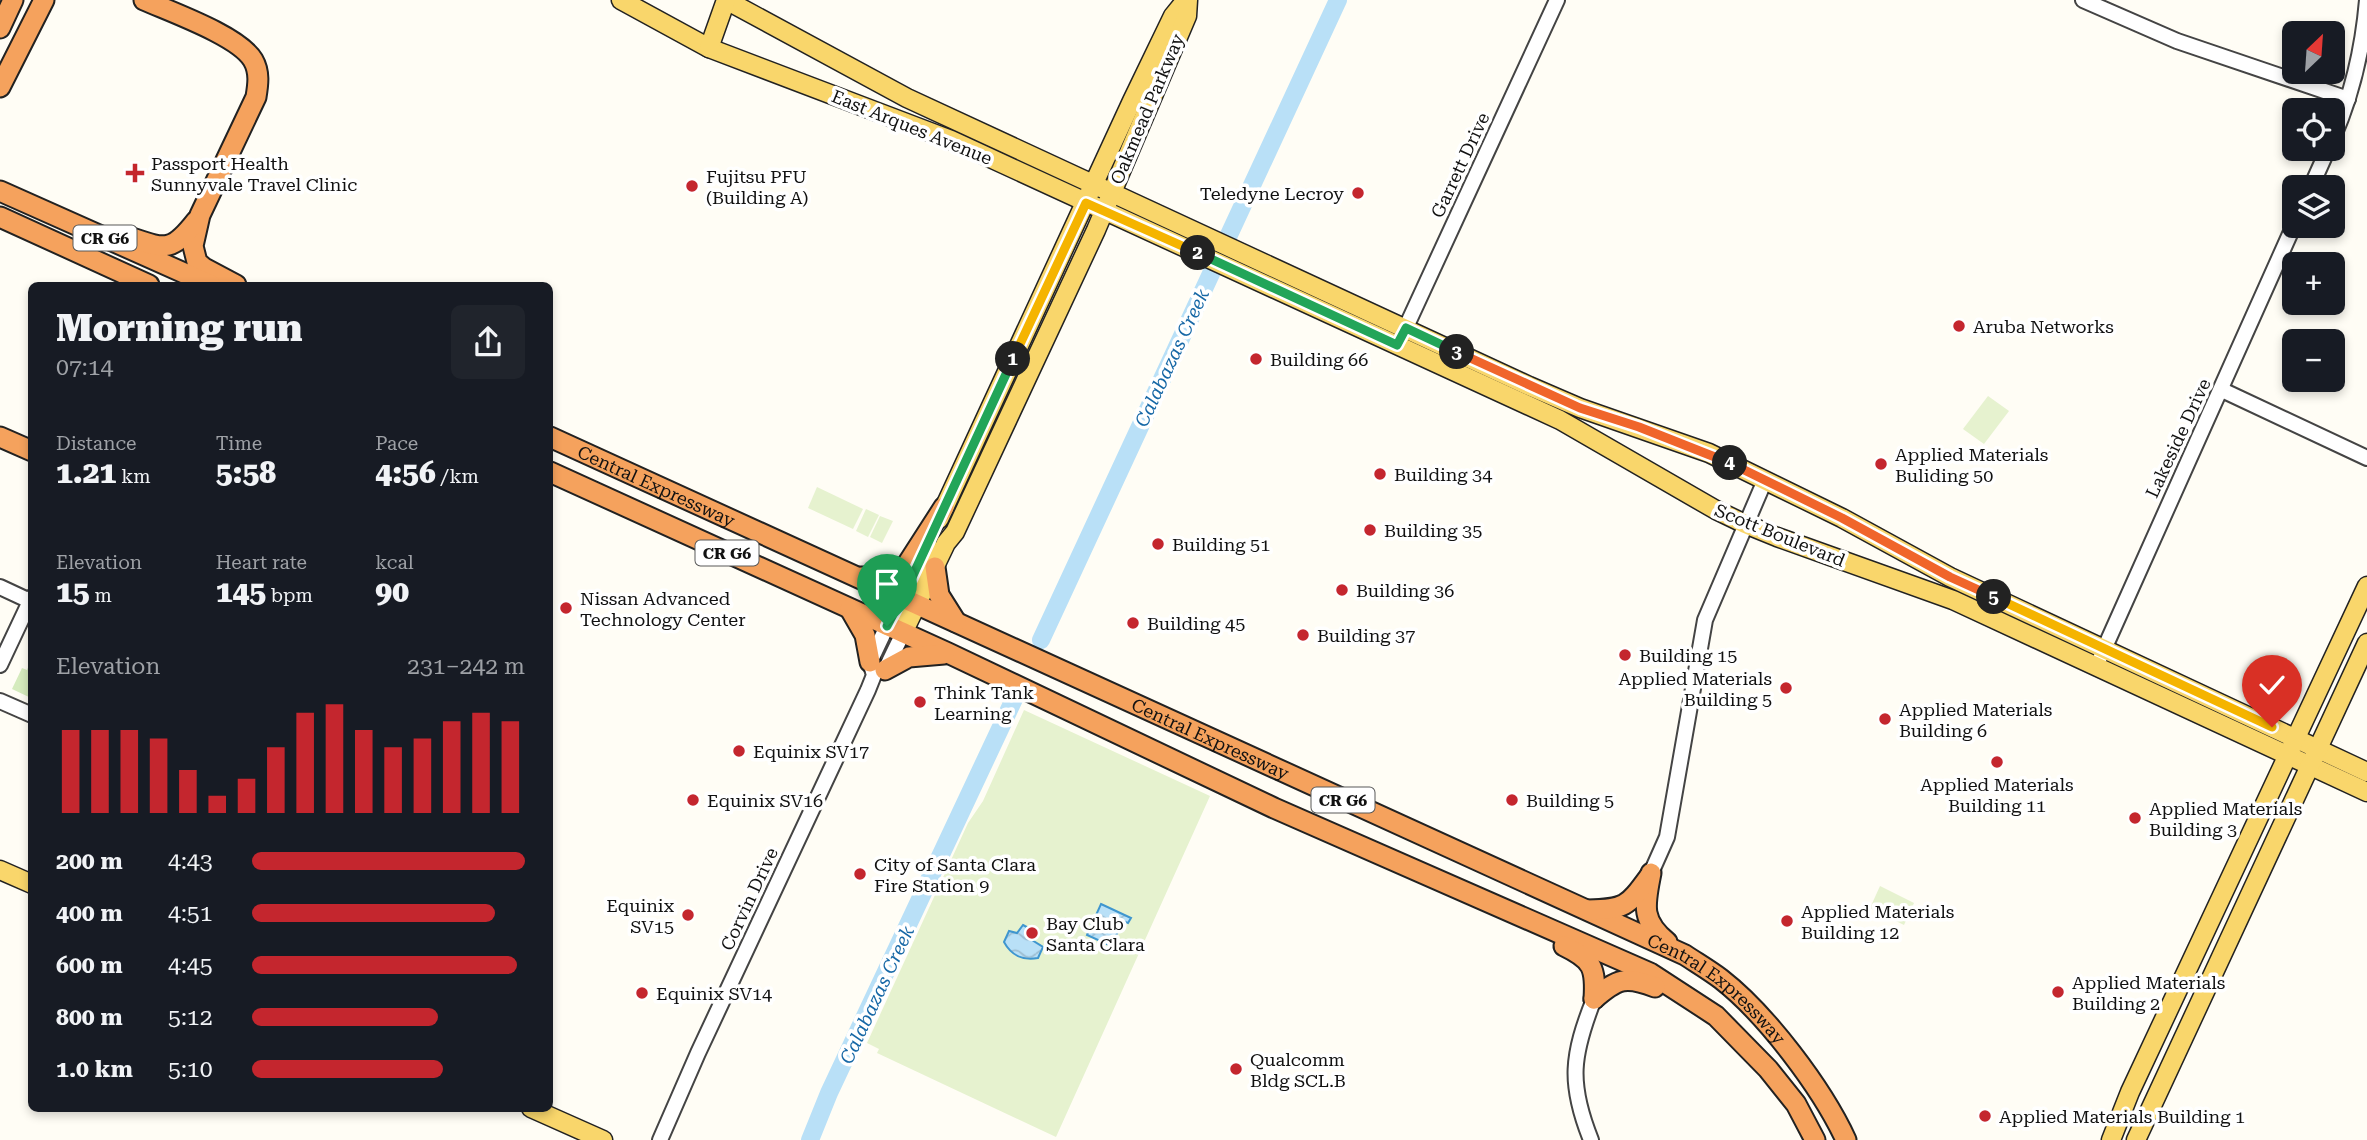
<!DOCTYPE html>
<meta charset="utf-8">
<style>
:root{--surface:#171b24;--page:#20242c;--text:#f1f3f6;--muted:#9ea1a6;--accent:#c4262e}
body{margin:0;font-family:"Roboto Serif",serif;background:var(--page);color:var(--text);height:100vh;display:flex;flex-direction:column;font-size:26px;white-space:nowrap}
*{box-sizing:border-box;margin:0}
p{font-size:23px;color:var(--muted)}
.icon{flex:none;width:38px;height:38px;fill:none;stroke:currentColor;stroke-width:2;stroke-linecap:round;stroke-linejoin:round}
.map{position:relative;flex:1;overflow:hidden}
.details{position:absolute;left:28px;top:282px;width:525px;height:830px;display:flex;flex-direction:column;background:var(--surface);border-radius:10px;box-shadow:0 4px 10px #0003}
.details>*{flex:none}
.needle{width:46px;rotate:25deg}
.tools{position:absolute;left:2282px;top:21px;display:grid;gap:14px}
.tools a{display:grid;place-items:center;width:63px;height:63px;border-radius:10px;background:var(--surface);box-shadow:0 4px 10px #0003;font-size:35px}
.pin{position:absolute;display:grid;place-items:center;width:60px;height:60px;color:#fff;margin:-72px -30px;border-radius:50% 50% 50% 0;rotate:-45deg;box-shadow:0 0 7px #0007}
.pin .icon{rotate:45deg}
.km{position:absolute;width:35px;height:35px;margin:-18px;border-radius:50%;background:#222;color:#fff;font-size:19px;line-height:35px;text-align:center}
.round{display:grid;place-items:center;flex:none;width:74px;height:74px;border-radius:10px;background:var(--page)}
.head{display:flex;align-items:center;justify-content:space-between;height:119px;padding:0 28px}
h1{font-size:38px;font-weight:800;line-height:52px}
.figures{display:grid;grid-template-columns:repeat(3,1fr);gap:10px;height:119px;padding:7px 28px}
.figures div{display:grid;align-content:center}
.figures b{font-size:30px;font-weight:800}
.figures small{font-size:19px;font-weight:400}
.figures p{font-size:19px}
.chart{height:196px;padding:14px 28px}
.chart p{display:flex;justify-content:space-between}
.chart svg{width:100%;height:126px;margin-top:7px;stroke:var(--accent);stroke-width:6}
ul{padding:0 28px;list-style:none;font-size:23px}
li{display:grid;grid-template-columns:112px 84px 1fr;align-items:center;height:52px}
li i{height:18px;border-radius:9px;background:var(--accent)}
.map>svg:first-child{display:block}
.park{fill:#d5ebbd}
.pitch{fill:#e6f2cf}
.water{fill:url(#water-waves);stroke:#3f96cf;stroke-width:2}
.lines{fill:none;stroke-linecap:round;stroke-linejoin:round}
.river{stroke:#b9e0f7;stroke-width:18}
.minor-casing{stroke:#444;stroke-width:18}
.major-casing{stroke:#222;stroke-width:21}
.highway-casing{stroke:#222;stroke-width:23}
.minor{stroke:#fff;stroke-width:14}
.major{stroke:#f9d66b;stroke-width:18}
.highway{stroke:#f5a25d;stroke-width:19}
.split-1-casing{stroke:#fff;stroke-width:14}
.split-2-casing{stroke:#fff;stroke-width:14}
.split-3-casing{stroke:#fff;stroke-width:14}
.split-4-casing{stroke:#fff;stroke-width:14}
.split-5-casing{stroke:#fff;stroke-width:14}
.split-6-casing{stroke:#fff;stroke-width:14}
.split-1{stroke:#22a559;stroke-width:9}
.split-2{stroke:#f5b400;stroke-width:9}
.split-3{stroke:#22a559;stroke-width:9}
.split-4{stroke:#f0652b;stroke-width:9}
.split-5{stroke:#f0652b;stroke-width:9}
.split-6{stroke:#f5b400;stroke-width:9}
.poi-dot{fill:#c4262e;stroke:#fff;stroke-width:2.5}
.labels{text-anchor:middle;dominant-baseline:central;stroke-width:7;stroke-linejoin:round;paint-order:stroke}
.shield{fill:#fff;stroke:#585858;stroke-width:2}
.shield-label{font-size:16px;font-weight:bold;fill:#111}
.street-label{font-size:18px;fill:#111;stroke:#fff}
.poi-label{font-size:18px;fill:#111;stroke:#fff;text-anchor:start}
.water-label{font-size:19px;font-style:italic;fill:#1768a6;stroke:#fff}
</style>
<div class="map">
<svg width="2367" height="1140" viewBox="0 0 2367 1140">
<defs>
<pattern id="water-waves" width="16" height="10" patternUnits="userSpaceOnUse" patternTransform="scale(1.75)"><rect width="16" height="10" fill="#b9e0f7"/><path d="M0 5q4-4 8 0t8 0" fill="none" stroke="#9ebfd3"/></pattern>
</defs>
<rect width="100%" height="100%" fill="#fffdf5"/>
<polygon class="park" points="31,660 31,698 12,689 22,668 27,670"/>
<g class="pitch">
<polygon points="1988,396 2009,411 1984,444 1963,429"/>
<polygon points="817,487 863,509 853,529 808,508"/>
<polygon points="866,509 879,515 868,537 856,531"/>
<polygon points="880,516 893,521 882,543 870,537"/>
<polygon points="1024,710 1210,796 1056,1137 877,1053 879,1049 867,1043 968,823 983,801"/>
<polygon points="1880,886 1914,903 1904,925 1870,908"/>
</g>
<g class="water">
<polygon points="1101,904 1131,918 1128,923 1123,921 1111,946 1087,935"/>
<path d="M 1023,925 L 1034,931 L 1032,940 L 1043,947 L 1038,958 C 1023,961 1011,955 1004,942 L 1009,931 L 1017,933 Z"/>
</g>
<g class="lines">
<g class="river">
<polyline points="1041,640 1338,0"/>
<polyline points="810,1140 829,1093 1015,697"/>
</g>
<g class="minor-casing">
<g id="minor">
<polyline points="2083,0 2177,41 2348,99"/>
<path d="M 2333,138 C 2352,95 2363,47 2367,0"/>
<polyline points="2311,187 2328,149"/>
<polyline points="1401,338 1557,0"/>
<polyline points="2222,390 2367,458"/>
<polyline points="0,587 30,601"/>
<polyline points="2101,656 2294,225"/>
<polyline points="0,665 32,597"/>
<polyline points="885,670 903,633"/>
<polyline points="0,701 32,715"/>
<polyline points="1651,873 1667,837 1705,620 1765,480"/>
<polyline points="660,1140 698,1053 868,690 874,675 870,662 887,626"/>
<path d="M 1591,1140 C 1568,1083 1572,1055 1594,999"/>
</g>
</g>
<g class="major-casing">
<g id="major">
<polyline points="621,0 709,48 951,140 1560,420 1716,510 1745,524 1777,537 1953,600 2367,792"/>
<polyline points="726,0 907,98 1529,386 1580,408 1709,453 1842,518 1950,577 2367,772"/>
<polyline points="709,48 726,0"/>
<polyline points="939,519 1132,101 1173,16 1186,0"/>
<polyline points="887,626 927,544"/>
<polyline points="903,633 946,543 955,532 1096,230 1187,16 1188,0"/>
<polyline points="0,870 32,884"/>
<polyline points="531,1108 603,1140"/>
<polyline points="2111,1140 2130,1092 2367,586"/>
<polyline points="2136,1140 2367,643"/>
</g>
</g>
<g class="highway-casing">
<g id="highway">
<path d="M 144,0 C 171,12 239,36 253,60 C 260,72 258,85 256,97 L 200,215 L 193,246 L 197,262 L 204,268 L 236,285"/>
<polyline points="0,28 13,0"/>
<polyline points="0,87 44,0"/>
<polyline points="0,191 211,285"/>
<polyline points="0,217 149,285"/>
<path d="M 129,237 C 165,249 171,253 196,221"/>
<polyline points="0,437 32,451"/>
<path id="s1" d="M 550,437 L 1685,955 C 1697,963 1709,970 1721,979 C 1766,1014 1822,1088 1846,1140"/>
<polyline points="550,472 948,653 1274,808 1650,973 1716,1016 1768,1069 1796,1104 1815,1140"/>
<polyline points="935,567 939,595 956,622"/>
<path d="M 861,577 C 880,577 895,578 908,563 L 944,507"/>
<polyline points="850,609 865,635 870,662"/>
<polyline points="885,670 909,657 944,654"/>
<path d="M 1651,873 C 1645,904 1640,920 1667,942"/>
<path d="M 1588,910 C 1625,909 1627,907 1649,877"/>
<path d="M 1564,946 C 1593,960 1596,968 1594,999"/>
<path d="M 1594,999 C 1618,978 1626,976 1655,987"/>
</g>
</g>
<use href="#minor" class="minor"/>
<use href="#major" class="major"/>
<use href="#highway" class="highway"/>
</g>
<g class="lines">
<g class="split-1-casing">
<polyline id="split-1" points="887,626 908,586 1013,359"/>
</g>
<g class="split-2-casing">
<polyline id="split-2" points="1013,359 1086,203 1198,253"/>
</g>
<g class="split-3-casing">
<polyline id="split-3" points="1198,253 1397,345 1406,328 1457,352"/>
</g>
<g class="split-4-casing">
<polyline id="split-4" points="1457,352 1580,408 1639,427 1730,463"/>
</g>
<g class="split-5-casing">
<polyline id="split-5" points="1730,463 1842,518 1950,577 1994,597"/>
</g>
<g class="split-6-casing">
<polyline id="split-6" points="1994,597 2272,727"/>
</g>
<use href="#split-1" class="split-1"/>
<use href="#split-2" class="split-2"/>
<use href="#split-3" class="split-3"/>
<use href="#split-4" class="split-4"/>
<use href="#split-5" class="split-5"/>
<use href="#split-6" class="split-6"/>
</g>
<g class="poi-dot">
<path d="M131.5 162.5h7v7h7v7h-7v7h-7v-7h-7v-7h7z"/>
<circle cx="692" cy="186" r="7"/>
<circle cx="1358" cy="193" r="7"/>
<circle cx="1959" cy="326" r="7"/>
<circle cx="1256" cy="359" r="7"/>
<circle cx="1881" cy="464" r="7"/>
<circle cx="1380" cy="474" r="7"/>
<circle cx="1370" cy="530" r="7"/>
<circle cx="1158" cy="544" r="7"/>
<circle cx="1342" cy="590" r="7"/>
<circle cx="566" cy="608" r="7"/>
<circle cx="1133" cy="623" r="7"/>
<circle cx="1303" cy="635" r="7"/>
<circle cx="1625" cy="655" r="7"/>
<circle cx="1786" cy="688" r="7"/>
<circle cx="920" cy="702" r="7"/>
<circle cx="1885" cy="719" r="7"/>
<circle cx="739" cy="751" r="7"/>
<circle cx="1997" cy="762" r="7"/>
<circle cx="693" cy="800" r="7"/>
<circle cx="1512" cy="800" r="7"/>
<circle cx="2135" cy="818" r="7"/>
<circle cx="860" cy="874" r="7"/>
<circle cx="688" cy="915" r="7"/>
<circle cx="1787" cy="921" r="7"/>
<circle cx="1032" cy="933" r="7"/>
<circle cx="2058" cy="992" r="7"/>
<circle cx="642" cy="993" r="7"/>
<circle cx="1236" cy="1069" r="7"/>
<circle cx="1985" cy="1116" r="7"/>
</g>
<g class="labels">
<g class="shield">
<rect x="73.5" y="225.5" width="63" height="25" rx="5"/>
<rect x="695.5" y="540.5" width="63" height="25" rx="5"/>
<rect x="1311.5" y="787.5" width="63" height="25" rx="5"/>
</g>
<g class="shield-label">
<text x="105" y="238">CR G6</text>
<text x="727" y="553">CR G6</text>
<text x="1343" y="800">CR G6</text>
</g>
<g class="street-label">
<text transform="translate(1147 109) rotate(-67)">Oakmead Parkway</text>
<text transform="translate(912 127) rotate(22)">East Arques Avenue</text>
<text transform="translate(1460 165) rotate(-65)">Garrett Drive</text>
<text transform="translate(2178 438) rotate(-65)">Lakeside Drive</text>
<text stroke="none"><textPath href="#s1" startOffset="117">Central Expressway</textPath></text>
<text transform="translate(1780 535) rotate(22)">Scott Boulevard</text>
<text stroke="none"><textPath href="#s1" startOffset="726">Central Expressway</textPath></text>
<text transform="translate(749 899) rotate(-65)">Corvin Drive</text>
<text stroke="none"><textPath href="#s1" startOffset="1293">Central Expressway</textPath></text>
</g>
<g class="poi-label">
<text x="151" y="163">Passport Health<tspan x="151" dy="21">Sunnyvale Travel Clinic</tspan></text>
<text x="706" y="176">Fujitsu PFU<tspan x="706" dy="21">(Building A)</tspan></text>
<text x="1344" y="193" text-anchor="end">Teledyne Lecroy</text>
<text x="1973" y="326">Aruba Networks</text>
<text x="1270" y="359">Building 66</text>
<text x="1895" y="454">Applied Materials<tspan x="1895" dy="21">Buliding 50</tspan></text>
<text x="1394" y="474">Building 34</text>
<text x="1384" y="530">Building 35</text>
<text x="1172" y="544">Building 51</text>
<text x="1356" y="590">Building 36</text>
<text x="580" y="598">Nissan Advanced<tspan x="580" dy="21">Technology Center</tspan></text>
<text x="1147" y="623">Building 45</text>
<text x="1317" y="635">Building 37</text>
<text x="1639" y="655">Building 15</text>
<text x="1772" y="678" text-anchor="end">Applied Materials<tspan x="1772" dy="21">Building 5</tspan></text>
<text x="934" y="692">Think Tank<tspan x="934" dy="21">Learning</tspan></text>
<text x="1899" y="709">Applied Materials<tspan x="1899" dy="21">Building 6</tspan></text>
<text x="753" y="751">Equinix SV17</text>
<text x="1997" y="784" text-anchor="middle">Applied Materials<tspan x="1997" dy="21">Building 11</tspan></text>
<text x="707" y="800">Equinix SV16</text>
<text x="1526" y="800">Building 5</text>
<text x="2149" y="808">Applied Materials<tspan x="2149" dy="21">Building 3</tspan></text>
<text x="874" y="864">City of Santa Clara<tspan x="874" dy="21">Fire Station 9</tspan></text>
<text x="674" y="905" text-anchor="end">Equinix<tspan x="674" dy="21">SV15</tspan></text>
<text x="1801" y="911">Applied Materials<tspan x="1801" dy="21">Building 12</tspan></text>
<text x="1046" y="923">Bay Club<tspan x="1046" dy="21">Santa Clara</tspan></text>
<text x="2072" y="982">Applied Materials<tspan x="2072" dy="21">Building 2</tspan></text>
<text x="656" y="993">Equinix SV14</text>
<text x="1250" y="1059">Qualcomm<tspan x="1250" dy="21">Bldg SCL.B</tspan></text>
<text x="1999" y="1116">Applied Materials Building 1</text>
</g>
<g class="water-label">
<text transform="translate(1172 358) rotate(-65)">Calabazas Creek</text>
<text transform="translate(877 995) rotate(-65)">Calabazas Creek</text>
</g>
</g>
</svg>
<div class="tools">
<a><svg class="needle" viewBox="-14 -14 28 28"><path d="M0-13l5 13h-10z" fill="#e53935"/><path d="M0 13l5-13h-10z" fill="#9ea1a6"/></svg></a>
<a><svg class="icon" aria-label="locate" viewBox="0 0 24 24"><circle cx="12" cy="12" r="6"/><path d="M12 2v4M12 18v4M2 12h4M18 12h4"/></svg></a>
<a><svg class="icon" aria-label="layers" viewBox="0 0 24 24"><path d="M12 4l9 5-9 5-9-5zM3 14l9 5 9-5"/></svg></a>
<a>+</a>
<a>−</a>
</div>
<div class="pin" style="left:887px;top:626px;background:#1e9e55"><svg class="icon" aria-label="arrive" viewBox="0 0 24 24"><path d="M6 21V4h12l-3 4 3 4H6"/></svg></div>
<div class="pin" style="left:2272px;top:727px;background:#d93025"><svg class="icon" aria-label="check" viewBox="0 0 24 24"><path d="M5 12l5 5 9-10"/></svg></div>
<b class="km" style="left:1013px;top:359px">1</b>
<b class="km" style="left:1198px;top:253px">2</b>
<b class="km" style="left:1457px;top:352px">3</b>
<b class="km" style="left:1730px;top:463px">4</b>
<b class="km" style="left:1994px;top:597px">5</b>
<section class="details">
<div class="head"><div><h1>Morning run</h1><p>07:14</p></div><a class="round"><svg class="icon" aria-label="share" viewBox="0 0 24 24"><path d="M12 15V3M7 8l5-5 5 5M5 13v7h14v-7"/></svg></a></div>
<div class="figures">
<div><p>Distance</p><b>1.21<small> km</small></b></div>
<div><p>Time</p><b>5:58</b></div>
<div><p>Pace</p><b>4:56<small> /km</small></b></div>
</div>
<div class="figures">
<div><p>Elevation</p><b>15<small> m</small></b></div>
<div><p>Heart rate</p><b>145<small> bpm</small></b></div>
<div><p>kcal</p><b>90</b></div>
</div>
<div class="chart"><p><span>Elevation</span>231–242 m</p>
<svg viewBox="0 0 160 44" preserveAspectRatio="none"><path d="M5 44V15M15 44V15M25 44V15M35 44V18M45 44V29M55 44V38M65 44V32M75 44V21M85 44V9M95 44V6M105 44V15M115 44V21M125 44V18M135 44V12M145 44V9M155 44V12"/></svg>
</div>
<ul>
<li><b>200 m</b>4:43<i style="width:100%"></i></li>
<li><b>400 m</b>4:51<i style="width:89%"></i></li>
<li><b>600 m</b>4:45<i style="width:97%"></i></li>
<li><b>800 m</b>5:12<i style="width:68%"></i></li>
<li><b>1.0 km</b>5:10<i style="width:70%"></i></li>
</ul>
</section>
</div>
